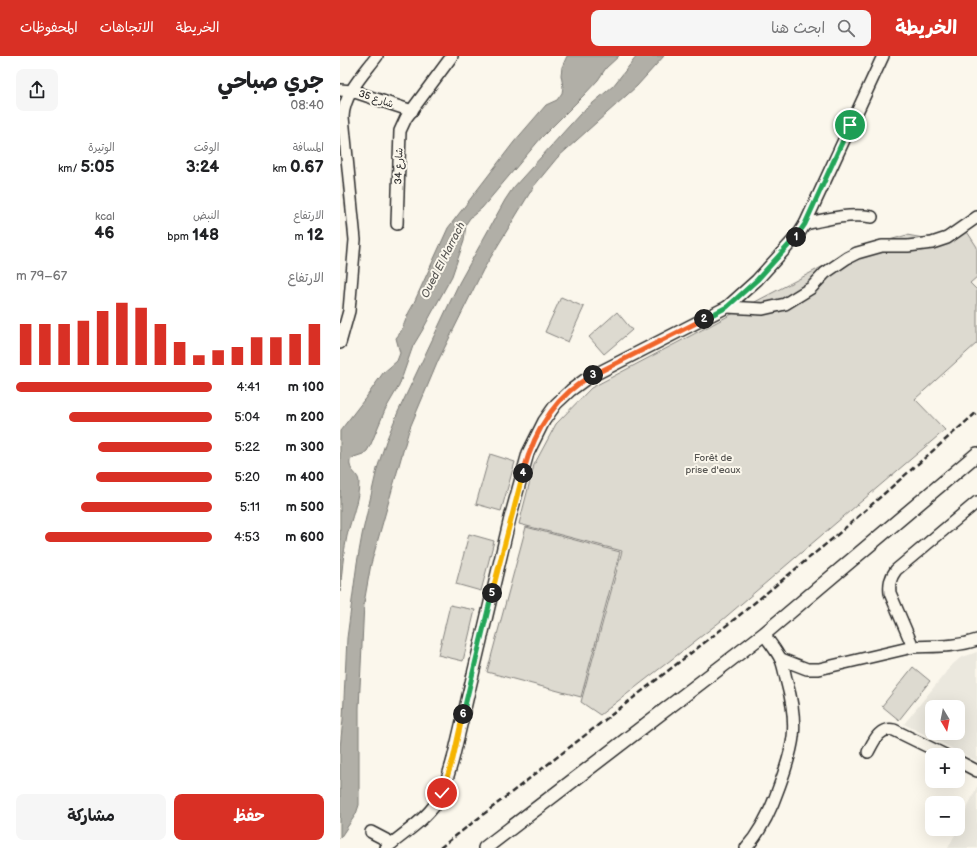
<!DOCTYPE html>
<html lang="ar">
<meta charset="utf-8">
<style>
:root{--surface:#fff;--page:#f6f6f6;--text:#202124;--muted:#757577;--accent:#d93025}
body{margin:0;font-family:"Balsamiq Sans","Playpen Sans Arabic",sans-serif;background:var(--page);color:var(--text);direction:rtl;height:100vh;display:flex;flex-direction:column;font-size:15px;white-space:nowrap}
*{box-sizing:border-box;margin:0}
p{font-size:13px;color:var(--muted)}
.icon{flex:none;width:22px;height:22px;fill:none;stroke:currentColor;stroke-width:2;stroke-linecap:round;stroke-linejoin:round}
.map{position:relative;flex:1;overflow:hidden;direction:ltr}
.details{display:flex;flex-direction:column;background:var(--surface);width:340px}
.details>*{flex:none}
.needle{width:26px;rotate:170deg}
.buttons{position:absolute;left:585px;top:644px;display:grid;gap:8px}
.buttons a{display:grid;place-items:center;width:40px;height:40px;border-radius:8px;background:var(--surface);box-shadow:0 4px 16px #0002;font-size:20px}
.pin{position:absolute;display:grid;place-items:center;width:34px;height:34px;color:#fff;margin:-17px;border:2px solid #fff;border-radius:50%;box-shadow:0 1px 4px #0007}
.km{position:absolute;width:20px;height:20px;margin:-10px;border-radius:50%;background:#222;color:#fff;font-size:11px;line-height:20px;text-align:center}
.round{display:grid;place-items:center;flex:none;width:42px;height:42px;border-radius:8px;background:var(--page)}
.overview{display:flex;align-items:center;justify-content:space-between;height:68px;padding:0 16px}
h1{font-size:22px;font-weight:700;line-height:30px}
.metrics{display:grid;grid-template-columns:repeat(3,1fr);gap:6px;height:68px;padding:4px 16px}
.metrics div{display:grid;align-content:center}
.metrics b{font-size:17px;font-weight:700}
.metrics small{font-size:11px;font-weight:400}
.metrics p{font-size:11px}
.chart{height:112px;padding:8px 16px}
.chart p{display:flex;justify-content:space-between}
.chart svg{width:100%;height:72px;margin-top:4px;stroke:var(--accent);stroke-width:6}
.primary-button{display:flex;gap:8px;margin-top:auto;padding:8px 16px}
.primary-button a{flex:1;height:46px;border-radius:8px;background:var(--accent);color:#fff;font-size:16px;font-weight:700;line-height:46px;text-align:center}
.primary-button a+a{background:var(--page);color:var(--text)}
ul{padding:0 16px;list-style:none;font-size:13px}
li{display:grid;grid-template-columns:64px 48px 1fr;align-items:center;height:30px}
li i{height:10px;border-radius:5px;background:var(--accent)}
header{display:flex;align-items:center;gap:24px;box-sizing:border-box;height:56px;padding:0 20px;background:var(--accent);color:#fff}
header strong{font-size:19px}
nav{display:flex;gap:22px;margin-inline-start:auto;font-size:14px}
.search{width:280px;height:36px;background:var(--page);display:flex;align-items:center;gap:10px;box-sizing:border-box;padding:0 14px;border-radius:8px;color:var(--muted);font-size:15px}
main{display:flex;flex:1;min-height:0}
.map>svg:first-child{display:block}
.built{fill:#ebe8de;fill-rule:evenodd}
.green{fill:#dddad0;stroke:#84827e}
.water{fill:#b1afa7;stroke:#7b7a75}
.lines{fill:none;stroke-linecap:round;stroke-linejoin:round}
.minor-casing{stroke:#2b2b2b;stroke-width:14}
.major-casing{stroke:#2b2b2b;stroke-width:16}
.minor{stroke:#fbf7ec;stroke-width:11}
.major{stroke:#fbf7ec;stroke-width:13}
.rail{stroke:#2b2b2b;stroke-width:2.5;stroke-dasharray:6 3;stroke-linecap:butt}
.split-1-casing{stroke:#fff;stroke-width:8}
.split-2-casing{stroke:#fff;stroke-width:8}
.split-3-casing{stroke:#fff;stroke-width:8}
.split-4-casing{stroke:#fff;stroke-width:8}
.split-5-casing{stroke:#fff;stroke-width:8}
.split-6-casing{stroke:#fff;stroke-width:8}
.split-7-casing{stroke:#fff;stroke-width:8}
.split-1{stroke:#22a559;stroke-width:5}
.split-2{stroke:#22a559;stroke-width:5}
.split-3{stroke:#f0652b;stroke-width:5}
.split-4{stroke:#f0652b;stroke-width:5}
.split-5{stroke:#f5b400;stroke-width:5}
.split-6{stroke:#22a559;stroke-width:5}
.split-7{stroke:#f5b400;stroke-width:5}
.labels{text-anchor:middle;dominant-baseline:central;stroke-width:4;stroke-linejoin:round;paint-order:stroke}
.street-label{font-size:10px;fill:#2b2b2b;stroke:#fbf7ec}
.park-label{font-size:10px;fill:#585754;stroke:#fbf7ec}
.water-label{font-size:11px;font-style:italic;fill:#5a5956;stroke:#fbf7ec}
</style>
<header>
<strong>الخريطة</strong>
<div class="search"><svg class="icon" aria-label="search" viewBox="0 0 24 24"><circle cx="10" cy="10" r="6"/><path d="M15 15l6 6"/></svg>ابحث هنا</div>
<nav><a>الخريطة</a><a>الاتجاهات</a><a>المحفوظات</a></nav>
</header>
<main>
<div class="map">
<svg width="637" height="792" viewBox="0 0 637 792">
<rect width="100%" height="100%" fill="#fbf7ec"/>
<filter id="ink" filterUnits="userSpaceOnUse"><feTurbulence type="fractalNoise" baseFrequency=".025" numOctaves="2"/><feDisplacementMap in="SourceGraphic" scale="8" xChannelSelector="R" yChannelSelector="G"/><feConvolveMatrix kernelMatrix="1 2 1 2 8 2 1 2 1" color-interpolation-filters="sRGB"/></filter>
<g filter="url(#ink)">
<g class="built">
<path d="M 637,596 L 637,705 L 564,668 L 611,610 L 620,602 ZM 592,651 L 618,651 L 618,677 L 592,677 Z"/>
<polygon points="637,730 637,792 608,792 618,773"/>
</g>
<g class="green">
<polygon points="622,168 637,191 637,221 630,227 637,234 637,287 575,343 605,374 381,565 260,659 241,646 282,495 179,468 194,409 216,368 251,332 514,194 567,179 583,182 606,178"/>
<polygon points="221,241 244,251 228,286 205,276"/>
<polygon points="277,256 292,274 264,298 249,281"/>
<polygon points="150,398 175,406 161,455 136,448"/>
<polygon points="186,471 280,496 241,641 147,616"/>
<polygon points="129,478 154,485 141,535 116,528"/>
<polygon points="110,549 135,554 123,605 98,599"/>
<polygon points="573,611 590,625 559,664 542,650"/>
</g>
<g class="water">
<path d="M 227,0 L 279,0 L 266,12 L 258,24 L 244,39 L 201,82 L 142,152 L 130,162 L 126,168 L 124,185 L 112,220 L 82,275 L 73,290 L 59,330 L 45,354 L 31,388 L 27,395 L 23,398 L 14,401 L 10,404 C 8,416 19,417 19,426 C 19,444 11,463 7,480 C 3,498 2,517 0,536 L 0,375 L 27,340 L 43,317 L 57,305 L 60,297 L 56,282 C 64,274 65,261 72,251 L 108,172 L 174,86 L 206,49 L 217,44 L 222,37 L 223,31 L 221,19 L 222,11 Z"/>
<polygon points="297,0 324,0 297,30 217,102 194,130 143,214 98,305 69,374 31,508 24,547 19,652 19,749 16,758 0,782 0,692 3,663 7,582 17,507 22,479 37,413 46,385 58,356 119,227 165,144 173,132 240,58 273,30"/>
</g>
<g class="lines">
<g class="minor-casing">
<g id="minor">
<polyline points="0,34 12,35 72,55"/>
<polyline points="57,168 60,75 66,62 112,0"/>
<path d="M 465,168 C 487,163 510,157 532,161"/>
<polyline points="387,251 423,253 445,248 471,232 485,217 507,202 517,197 542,190 568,190 592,187 607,182 637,161"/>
<path d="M 0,287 L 9,255 L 15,184 L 3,61 C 4,37 24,18 37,0"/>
<path d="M 637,446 L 556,514 C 550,522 549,528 550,537 L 573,591 C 594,590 617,591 637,584"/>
<polyline points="441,603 467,613 479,613 573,591"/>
<path d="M 528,696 C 534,685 539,671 554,674 L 605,699"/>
<polyline points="618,705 637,715"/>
<polyline points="31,776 52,787"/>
<path d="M 46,792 C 63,778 85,764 97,746 C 105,733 109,717 113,703 L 170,462 L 188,397 L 204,365 L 216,348 L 231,334 L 246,323 L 387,251 L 417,224 L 458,179 L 465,168 L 543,0"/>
<path d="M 406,792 C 422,774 431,754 439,731 C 454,690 459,670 447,627 C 445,620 444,611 441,604 C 437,595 429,586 424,578"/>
</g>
</g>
<g class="major-casing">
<polyline id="major" points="145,792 424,578 637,398"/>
</g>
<use href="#minor" class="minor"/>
<use href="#major" class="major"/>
<polyline class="rail" points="100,792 396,562 497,479 637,356"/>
</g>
</g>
<g class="lines" filter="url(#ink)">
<g class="split-1-casing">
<polyline id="split-1" points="456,181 465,168 510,69"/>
</g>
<g class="split-2-casing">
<polyline id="split-2" points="364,263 387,251 417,224 456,181"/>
</g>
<g class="split-3-casing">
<polyline id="split-3" points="253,319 364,263"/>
</g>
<g class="split-4-casing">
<path id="split-4" d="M 183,417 C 194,376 215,339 253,319"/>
</g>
<g class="split-5-casing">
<polyline id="split-5" points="152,537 183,417"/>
</g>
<g class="split-6-casing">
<polyline id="split-6" points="123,658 152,537"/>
</g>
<g class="split-7-casing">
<polyline id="split-7" points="102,737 113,703 123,658"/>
</g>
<use href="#split-1" class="split-1"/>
<use href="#split-2" class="split-2"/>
<use href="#split-3" class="split-3"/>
<use href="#split-4" class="split-4"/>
<use href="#split-5" class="split-5"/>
<use href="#split-6" class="split-6"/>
<use href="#split-7" class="split-7"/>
</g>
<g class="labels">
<g class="street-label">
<text transform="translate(36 43) rotate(19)">شارع 35</text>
<text transform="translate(59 110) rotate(-88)">شارع 34</text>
</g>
<g class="park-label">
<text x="373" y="402">Forêt de<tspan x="373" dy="12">prise d'eaux</tspan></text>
</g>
<g class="water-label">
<text transform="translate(103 204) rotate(-63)">Oued El Harrach</text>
</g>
</g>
</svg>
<div class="buttons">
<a><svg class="needle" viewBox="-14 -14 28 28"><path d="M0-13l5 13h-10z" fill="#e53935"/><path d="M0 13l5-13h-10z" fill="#757577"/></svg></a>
<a>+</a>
<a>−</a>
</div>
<div class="pin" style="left:510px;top:69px;background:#1e9e55"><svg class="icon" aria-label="arrive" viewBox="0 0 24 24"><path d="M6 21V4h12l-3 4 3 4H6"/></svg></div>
<div class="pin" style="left:102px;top:737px;background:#d93025"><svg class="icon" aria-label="check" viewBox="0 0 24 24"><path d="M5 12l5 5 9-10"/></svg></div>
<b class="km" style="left:456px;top:181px">1</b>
<b class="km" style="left:364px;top:263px">2</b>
<b class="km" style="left:253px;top:319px">3</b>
<b class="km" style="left:183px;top:417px">4</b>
<b class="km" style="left:152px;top:537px">5</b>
<b class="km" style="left:123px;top:658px">6</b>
</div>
<section class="details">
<div class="overview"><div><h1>جري صباحي</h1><p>08:40</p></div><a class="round"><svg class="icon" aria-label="share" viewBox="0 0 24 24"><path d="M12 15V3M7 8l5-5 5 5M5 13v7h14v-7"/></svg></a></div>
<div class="metrics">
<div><p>المسافة</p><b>0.67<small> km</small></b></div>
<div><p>الوقت</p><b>3:24</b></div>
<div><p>الوتيرة</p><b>5:05<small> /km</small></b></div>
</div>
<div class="metrics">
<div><p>الارتفاع</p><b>12<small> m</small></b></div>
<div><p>النبض</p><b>148<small> bpm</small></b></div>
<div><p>kcal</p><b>46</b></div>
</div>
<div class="chart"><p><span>الارتفاع</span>67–79 m</p>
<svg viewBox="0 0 160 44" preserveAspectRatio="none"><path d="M5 44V19M15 44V19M25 44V19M35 44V17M45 44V11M55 44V6M65 44V9M75 44V19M85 44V30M95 44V38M105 44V35M115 44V33M125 44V27M135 44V27M145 44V25M155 44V19"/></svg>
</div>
<ul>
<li><b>100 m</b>4:41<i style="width:100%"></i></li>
<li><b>200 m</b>5:04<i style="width:73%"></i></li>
<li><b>300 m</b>5:22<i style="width:58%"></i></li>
<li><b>400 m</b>5:20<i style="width:59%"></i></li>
<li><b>500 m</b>5:11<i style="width:67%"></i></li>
<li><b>600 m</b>4:53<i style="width:85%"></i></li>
</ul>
<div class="primary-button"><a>حفظ</a><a>مشاركة</a></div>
</section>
</main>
